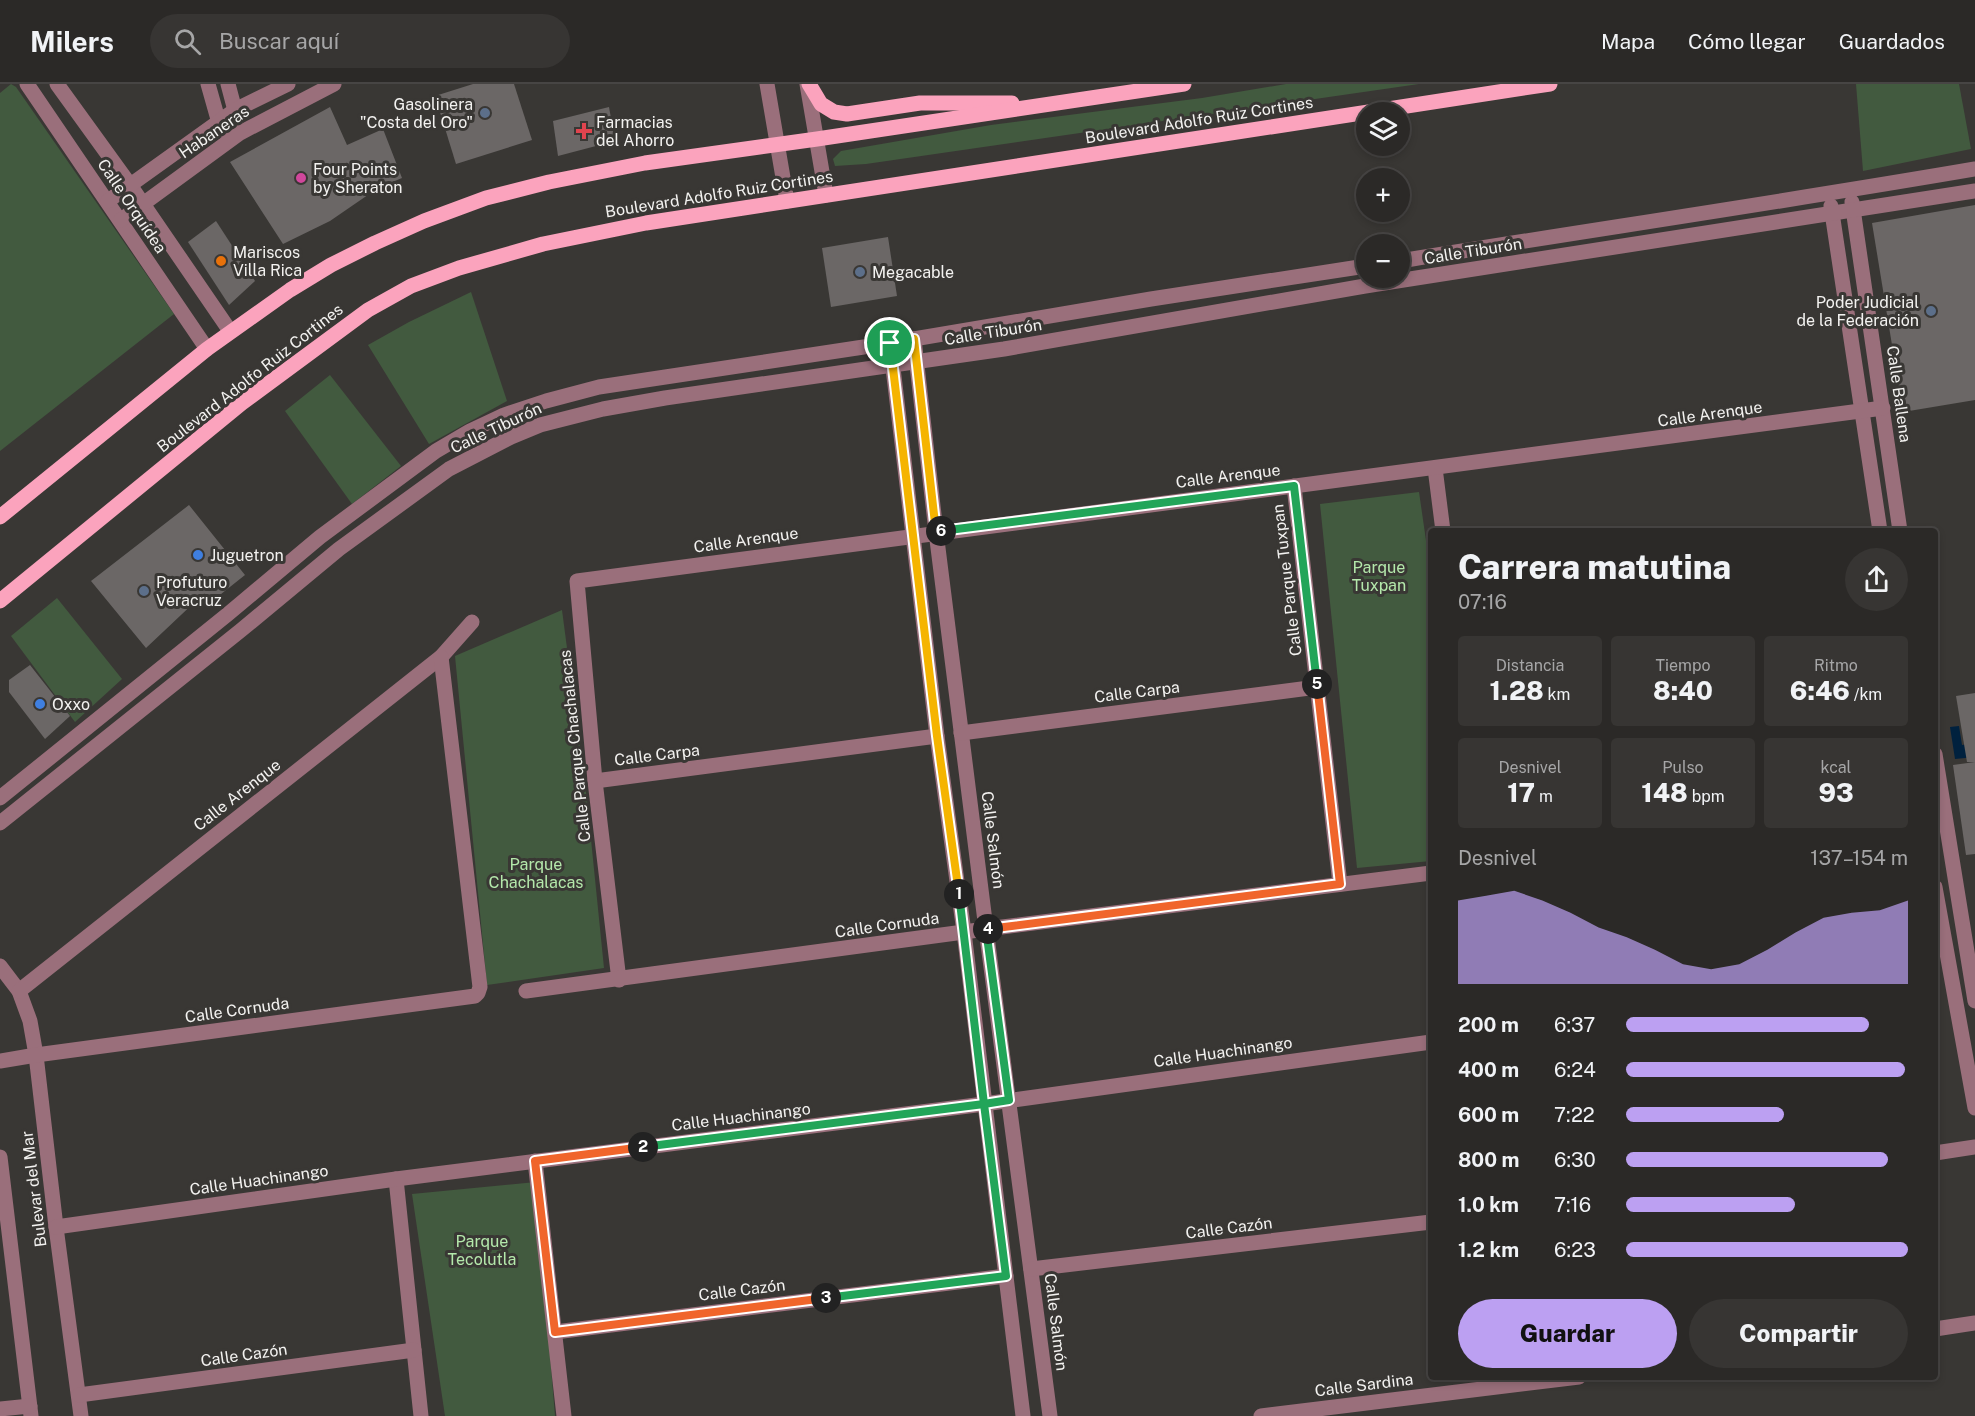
<!DOCTYPE html>
<html lang="es">
<meta charset="utf-8">
<style>
:root{--surface:#2b2927;--page:#373533;--text:#f1f3f6;--muted:#a6a6a7;--line:#474544;--accent:#bca0f2}
body{margin:0;font-family:"Public Sans",sans-serif;background:var(--page);color:var(--text);height:100vh;display:flex;flex-direction:column;font-size:22px;white-space:nowrap}
*{box-sizing:border-box;margin:0}
p{font-size:20px;color:var(--muted)}
.icon{flex:none;width:33px;height:33px;fill:none;stroke:currentColor;stroke-width:2;stroke-linecap:round;stroke-linejoin:round}
.map{position:relative;flex:1;overflow:hidden}
.side{position:absolute;left:1428px;top:444px;width:510px;height:852px;display:flex;flex-direction:column;background:var(--surface);border-radius:6px;box-shadow:0 3px 9px #0003,0 0 0 2px var(--line)}
.side>*{flex:none}
.fabs{position:absolute;left:1356px;top:18px;display:grid;gap:12px}
.fabs a{display:grid;place-items:center;width:54px;height:54px;border-radius:50%;background:var(--surface);box-shadow:0 3px 9px #0003,0 0 0 2px var(--line);font-size:30px}
.pin{position:absolute;display:grid;place-items:center;width:51px;height:51px;color:#fff;margin:-26px;border:3px solid #fff;border-radius:50%;box-shadow:0 2px 6px #0007}
.km{position:absolute;width:30px;height:30px;margin:-15px;border-radius:50%;background:#222;color:#fff;font-size:16px;line-height:30px;text-align:center}
.round{display:grid;place-items:center;flex:none;width:63px;height:63px;border-radius:32px;background:var(--page)}
.summary{display:flex;align-items:center;justify-content:space-between;height:102px;padding:0 30px}
h1{font-size:33px;font-weight:800;line-height:45px}
.metrics{display:grid;grid-template-columns:repeat(3,1fr);gap:9px;height:102px;padding:6px 30px}
.metrics div{display:grid;align-content:center;border-radius:6px;background:var(--page);text-align:center}
.metrics b{font-size:26px;font-weight:800}
.metrics small{font-size:16px;font-weight:400}
.metrics p{font-size:16px}
.chart{height:168px;padding:12px 30px}
.chart p{display:flex;justify-content:space-between}
.chart svg{width:100%;height:108px;margin-top:6px;fill:var(--accent);opacity:.7}
.action{display:flex;gap:12px;margin-top:auto;padding:12px 30px}
.action a{flex:1;height:69px;border-radius:36px;background:var(--accent);color:#111;font-size:24px;font-weight:800;line-height:69px;text-align:center}
.action a+a{background:var(--page);color:var(--text)}
ul{padding:0 30px;list-style:none;font-size:20px}
li{display:grid;grid-template-columns:96px 72px 1fr;align-items:center;height:45px}
li i{height:15px;border-radius:8px;background:var(--accent)}
header{display:flex;align-items:center;gap:36px;box-sizing:border-box;height:84px;padding:0 30px;background:var(--surface);border-bottom:2px solid var(--line)}
header strong{font-size:28px}
nav{display:flex;gap:33px;margin-inline-start:auto;font-size:21px}
.search{width:420px;height:54px;background:var(--page);display:flex;align-items:center;gap:15px;box-sizing:border-box;padding:0 21px;border-radius:33px;color:var(--muted);font-size:22px}
.map>svg:first-child{display:block}
.green{fill:#425a3f}
.water{fill:#00213e}
.building{fill:#6b6766}
.lines{fill:none;stroke-linecap:round;stroke-linejoin:round}
.minor{stroke:#9a6f7b;stroke-width:15}
.major{stroke:#fba3bd;stroke-width:15}
.split-1-casing{stroke:#fff;stroke-width:12}
.split-2-casing{stroke:#fff;stroke-width:12}
.split-3-casing{stroke:#fff;stroke-width:12}
.split-4-casing{stroke:#fff;stroke-width:12}
.split-5-casing{stroke:#fff;stroke-width:12}
.split-6-casing{stroke:#fff;stroke-width:12}
.split-7-casing{stroke:#fff;stroke-width:12}
.split-1{stroke:#f5b400;stroke-width:8}
.split-2{stroke:#22a559;stroke-width:8}
.split-3{stroke:#f0652b;stroke-width:8}
.split-4{stroke:#22a559;stroke-width:8}
.split-5{stroke:#f0652b;stroke-width:8}
.split-6{stroke:#22a559;stroke-width:8}
.split-7{stroke:#f5b400;stroke-width:8}
.service-dot{fill:#5c6f8a;stroke:#393734;stroke-width:2}
.health-dot{fill:#e0444e;stroke:#393734;stroke-width:2}
.hotel-dot{fill:#d1479c;stroke:#393734;stroke-width:2}
.food-dot{fill:#e8710a;stroke:#393734;stroke-width:2}
.shop-dot{fill:#3f7fe0;stroke:#393734;stroke-width:2}
.labels{text-anchor:middle;dominant-baseline:central;stroke-width:6;stroke-linejoin:round;paint-order:stroke}
.poi-label{font-size:16px;fill:#f3f2f0;stroke:#393734;text-anchor:start}
.street-label{font-size:16px;fill:#f3f2f0;stroke:#393734}
.park-label{font-size:16px;fill:#b4e8ab;stroke:#393734}
</style>
<header>
<strong>Milers</strong>
<div class="search"><svg class="icon" aria-label="search" viewBox="0 0 24 24"><circle cx="10" cy="10" r="6"/><path d="M15 15l6 6"/></svg>Buscar aquí</div>
<nav><a>Mapa</a><a>Cómo llegar</a><a>Guardados</a></nav>
</header>
<div class="map">
<svg width="1975" height="1332" viewBox="0 0 1975 1332">
<rect width="100%" height="100%" fill="#393734"/>
<g class="green">
<polygon points="11,0 16,3 174,230 0,367 0,9"/>
<polygon points="1286,0 1419,0 866,80 835,82 833,75 841,67 991,41 1202,14"/>
<polygon points="1856,0 1959,0 1971,65 1863,87"/>
<polygon points="471,208 507,317 429,360 368,261 409,238"/>
<polygon points="330,291 401,382 352,420 285,327"/>
<polygon points="1419,408 1431,491 1431,777 1357,784 1320,420"/>
<polygon points="57,514 122,595 75,638 11,552"/>
<polygon points="562,526 587,716 604,884 487,901 455,572"/>
<polygon points="536,1098 555,1332 445,1332 412,1110"/>
</g>
<polygon class="water" points="1959,642 1962,661 1975,659 1975,673 1955,675 1950,643"/>
<g class="building">
<polygon points="473,0 514,0 532,56 456,80 435,12"/>
<polygon points="330,23 347,61 383,45 402,94 378,104 330,137 283,160 230,78"/>
<polygon points="609,23 615,57 558,72 553,37"/>
<polygon points="1975,121 1975,316 1903,328 1872,139"/>
<polygon points="216,137 255,197 229,221 188,158"/>
<polygon points="888,153 897,212 831,223 822,164"/>
<polygon points="189,421 245,491 206,522 199,514 146,564 91,497"/>
<polygon points="30,581 70,632 45,655 9,608 9,596"/>
<polygon points="1975,609 1975,678 1967,678 1956,612"/>
<polygon points="1975,678 1975,770 1966,771 1953,681"/>
</g>
<g class="lines">
<g class="minor">
<polyline points="27,0 207,265"/>
<polyline points="57,0 130,101 230,247"/>
<polyline points="208,0 221,46"/>
<polyline points="228,0 237,34"/>
<polyline points="767,0 787,117"/>
<polyline points="807,0 826,111"/>
<polyline points="108,117 235,26 288,0"/>
<polyline points="1852,118 1900,447"/>
<polyline points="1831,122 1880,447"/>
<polyline points="121,136 240,49 334,0"/>
<path d="M 1400,177 C 1591,146 1783,118 1975,85"/>
<polyline points="914,255 936,448 986,845 1050,1332"/>
<polyline points="890,259 937,652 964,848 1023,1332"/>
<polyline points="1435,384 1443,447"/>
<polyline points="1294,402 1340,800"/>
<polyline points="961,649 1317,603"/>
<polyline points="1935,670 1975,917"/>
<polyline points="595,697 937,652"/>
<polyline points="0,714 228,530 320,453 436,367 470,347 504,331 546,317 599,303 890,259 1151,215 1366,182"/>
<polyline points="0,739 240,547 339,465 449,385 511,353 540,341 603,325 665,314 1004,265 1365,202 1975,107"/>
<polyline points="1935,803 1975,1024"/>
<polyline points="0,882 19,907 30,937 36,971 56,1143 81,1332"/>
<polyline points="619,896 595,697 577,497 1883,324"/>
<polyline points="19,907 441,573 472,538"/>
<polyline points="526,907 986,845 1431,789"/>
<polyline points="0,977 36,971 475,912 478,909 480,903 441,573"/>
<polyline points="1935,1069 1975,1063"/>
<polyline points="0,1073 31,1332"/>
<polyline points="535,1077 564,1332"/>
<polyline points="396,1095 421,1332"/>
<polyline points="56,1143 396,1095 984,1020 1431,958"/>
<polyline points="1031,1185 1431,1138"/>
<polyline points="1935,1245 1975,1239"/>
<polyline points="555,1248 1006,1192"/>
<polyline points="79,1311 414,1266"/>
<polyline points="0,1325 30,1322"/>
<polyline points="1261,1332 1579,1293"/>
</g>
<g class="major">
<polyline points="809,0 821,20 834,28 847,30 920,19 1012,19"/>
<polyline points="0,433 207,265 290,206 331,181 375,159 424,137 486,114 549,98 645,79 817,55 1184,0"/>
<polyline points="0,517 242,319 368,226 411,202 459,184 543,160 646,139 1550,0"/>
</g>
</g>
<g class="lines">
<g class="split-1-casing">
<polyline id="split-1" points="890,259 937,652 959,810"/>
</g>
<g class="split-2-casing">
<polyline id="split-2" points="643,1063 984,1020 959,810"/>
</g>
<g class="split-3-casing">
<polyline id="split-3" points="643,1063 535,1077 555,1248 826,1214"/>
</g>
<g class="split-4-casing">
<polyline id="split-4" points="826,1214 1006,1192 984,1020 1009,1016 986,845 988,845"/>
</g>
<g class="split-5-casing">
<polyline id="split-5" points="988,845 1340,800 1317,600"/>
</g>
<g class="split-6-casing">
<polyline id="split-6" points="941,447 1294,402 1317,600"/>
</g>
<g class="split-7-casing">
<polyline id="split-7" points="890,259 914,255 936,448 941,447"/>
</g>
<use href="#split-1" class="split-1"/>
<use href="#split-2" class="split-2"/>
<use href="#split-3" class="split-3"/>
<use href="#split-4" class="split-4"/>
<use href="#split-5" class="split-5"/>
<use href="#split-6" class="split-6"/>
<use href="#split-7" class="split-7"/>
</g>
<g class="service-dot">
<circle cx="485" cy="29" r="6"/>
<circle cx="860" cy="188" r="6"/>
<circle cx="1931" cy="227" r="6"/>
<circle cx="144" cy="507" r="6"/>
</g>
<path class="health-dot" d="M581 38h6v6h6v6h-6v6h-6v-6h-6v-6h6z"/>
<circle class="hotel-dot" cx="301" cy="94" r="6"/>
<circle class="food-dot" cx="221" cy="177" r="6"/>
<g class="shop-dot">
<circle cx="198" cy="471" r="6"/>
<circle cx="40" cy="620" r="6"/>
</g>
<g class="labels">
<g class="poi-label">
<text x="473" y="20" text-anchor="end">Gasolinera<tspan x="473" dy="18">"Costa del Oro"</tspan></text>
<text x="596" y="38">Farmacias<tspan x="596" dy="18">del Ahorro</tspan></text>
<text x="313" y="85">Four Points<tspan x="313" dy="18">by Sheraton</tspan></text>
<text x="233" y="168">Mariscos<tspan x="233" dy="18">Villa Rica</tspan></text>
<text x="872" y="188">Megacable</text>
<text x="1919" y="218" text-anchor="end">Poder Judicial<tspan x="1919" dy="18">de la Federación</tspan></text>
<text x="210" y="471">Juguetron</text>
<text x="156" y="498">Profuturo<tspan x="156" dy="18">Veracruz</tspan></text>
<text x="52" y="620">Oxxo</text>
</g>
<g class="street-label">
<text transform="translate(1199 36) rotate(-9)">Boulevard Adolfo Ruiz Cortines</text>
<text transform="translate(214 48) rotate(-34)">Habaneras</text>
<text transform="translate(719 110) rotate(-9)">Boulevard Adolfo Ruiz Cortines</text>
<text transform="translate(132 122) rotate(56)">Calle Orquídea</text>
<text transform="translate(1473 167) rotate(-9)">Calle Tiburón</text>
<text transform="translate(993 248) rotate(-9)">Calle Tiburón</text>
<text transform="translate(250 294) rotate(-38)">Boulevard Adolfo Ruiz Cortines</text>
<text transform="translate(1899 310) rotate(82)">Calle Ballena</text>
<text transform="translate(1710 330) rotate(-8)">Calle Arenque</text>
<text transform="translate(496 344) rotate(-25)">Calle Tiburón</text>
<text transform="translate(1228 392) rotate(-7)">Calle Arenque</text>
<text transform="translate(746 456) rotate(-8)">Calle Arenque</text>
<text transform="translate(1287 496) rotate(-97)">Calle Parque Tuxpan</text>
<text transform="translate(1137 608) rotate(-7)">Calle Carpa</text>
<text transform="translate(575 662) rotate(-96)">Calle Parque Chachalacas</text>
<text transform="translate(657 671) rotate(-7)">Calle Carpa</text>
<text transform="translate(237 711) rotate(-38)">Calle Arenque</text>
<text transform="translate(993 756) rotate(83)">Calle Salmón</text>
<text transform="translate(887 841) rotate(-8)">Calle Cornuda</text>
<text transform="translate(237 926) rotate(-8)">Calle Cornuda</text>
<text transform="translate(1223 968) rotate(-8)">Calle Huachinango</text>
<text transform="translate(741 1033) rotate(-7)">Calle Huachinango</text>
<text transform="translate(259 1096) rotate(-8)">Calle Huachinango</text>
<text transform="translate(34 1105) rotate(-97)">Bulevar del Mar</text>
<text transform="translate(1229 1144) rotate(-7)">Calle Cazón</text>
<text transform="translate(742 1206) rotate(-7)">Calle Cazón</text>
<text transform="translate(1056 1238) rotate(83)">Calle Salmón</text>
<text transform="translate(244 1271) rotate(-8)">Calle Cazón</text>
<text transform="translate(1364 1301) rotate(-7)">Calle Sardina</text>
</g>
<g class="park-label">
<text x="1379" y="483">Parque<tspan x="1379" dy="18">Tuxpan</tspan></text>
<text x="536" y="780">Parque<tspan x="536" dy="18">Chachalacas</tspan></text>
<text x="482" y="1157">Parque<tspan x="482" dy="18">Tecolutla</tspan></text>
</g>
</g>
</svg>
<div class="fabs">
<a><svg class="icon" aria-label="layers" viewBox="0 0 24 24"><path d="M12 4l9 5-9 5-9-5zM3 14l9 5 9-5"/></svg></a>
<a>+</a>
<a>−</a>
</div>
<div class="pin" style="left:890px;top:259px;background:#1e9e55"><svg class="icon" aria-label="arrive" viewBox="0 0 24 24"><path d="M6 21V4h12l-3 4 3 4H6"/></svg></div>
<b class="km" style="left:959px;top:810px">1</b>
<b class="km" style="left:643px;top:1063px">2</b>
<b class="km" style="left:826px;top:1214px">3</b>
<b class="km" style="left:988px;top:845px">4</b>
<b class="km" style="left:1317px;top:600px">5</b>
<b class="km" style="left:941px;top:447px">6</b>
<section class="side">
<div class="summary"><div><h1>Carrera matutina</h1><p>07:16</p></div><a class="round"><svg class="icon" aria-label="share" viewBox="0 0 24 24"><path d="M12 15V3M7 8l5-5 5 5M5 13v7h14v-7"/></svg></a></div>
<div class="metrics">
<div><p>Distancia</p><b>1.28<small> km</small></b></div>
<div><p>Tiempo</p><b>8:40</b></div>
<div><p>Ritmo</p><b>6:46<small> /km</small></b></div>
</div>
<div class="metrics">
<div><p>Desnivel</p><b>17<small> m</small></b></div>
<div><p>Pulso</p><b>148<small> bpm</small></b></div>
<div><p>kcal</p><b>93</b></div>
</div>
<div class="chart"><p><span>Desnivel</span>137–154 m</p>
<svg viewBox="0 0 160 44" preserveAspectRatio="none"><path d="M0 44V10L10 8L20 6L30 10L40 15L50 21L60 25L70 30L80 36L90 38L100 36L110 30L120 23L130 17L140 15L150 14L160 10V44z"/></svg>
</div>
<ul>
<li><b>200 m</b>6:37<i style="width:86%"></i></li>
<li><b>400 m</b>6:24<i style="width:99%"></i></li>
<li><b>600 m</b>7:22<i style="width:56%"></i></li>
<li><b>800 m</b>6:30<i style="width:93%"></i></li>
<li><b>1.0 km</b>7:16<i style="width:60%"></i></li>
<li><b>1.2 km</b>6:23<i style="width:100%"></i></li>
</ul>
<div class="action"><a>Guardar</a><a>Compartir</a></div>
</section>
</div>
